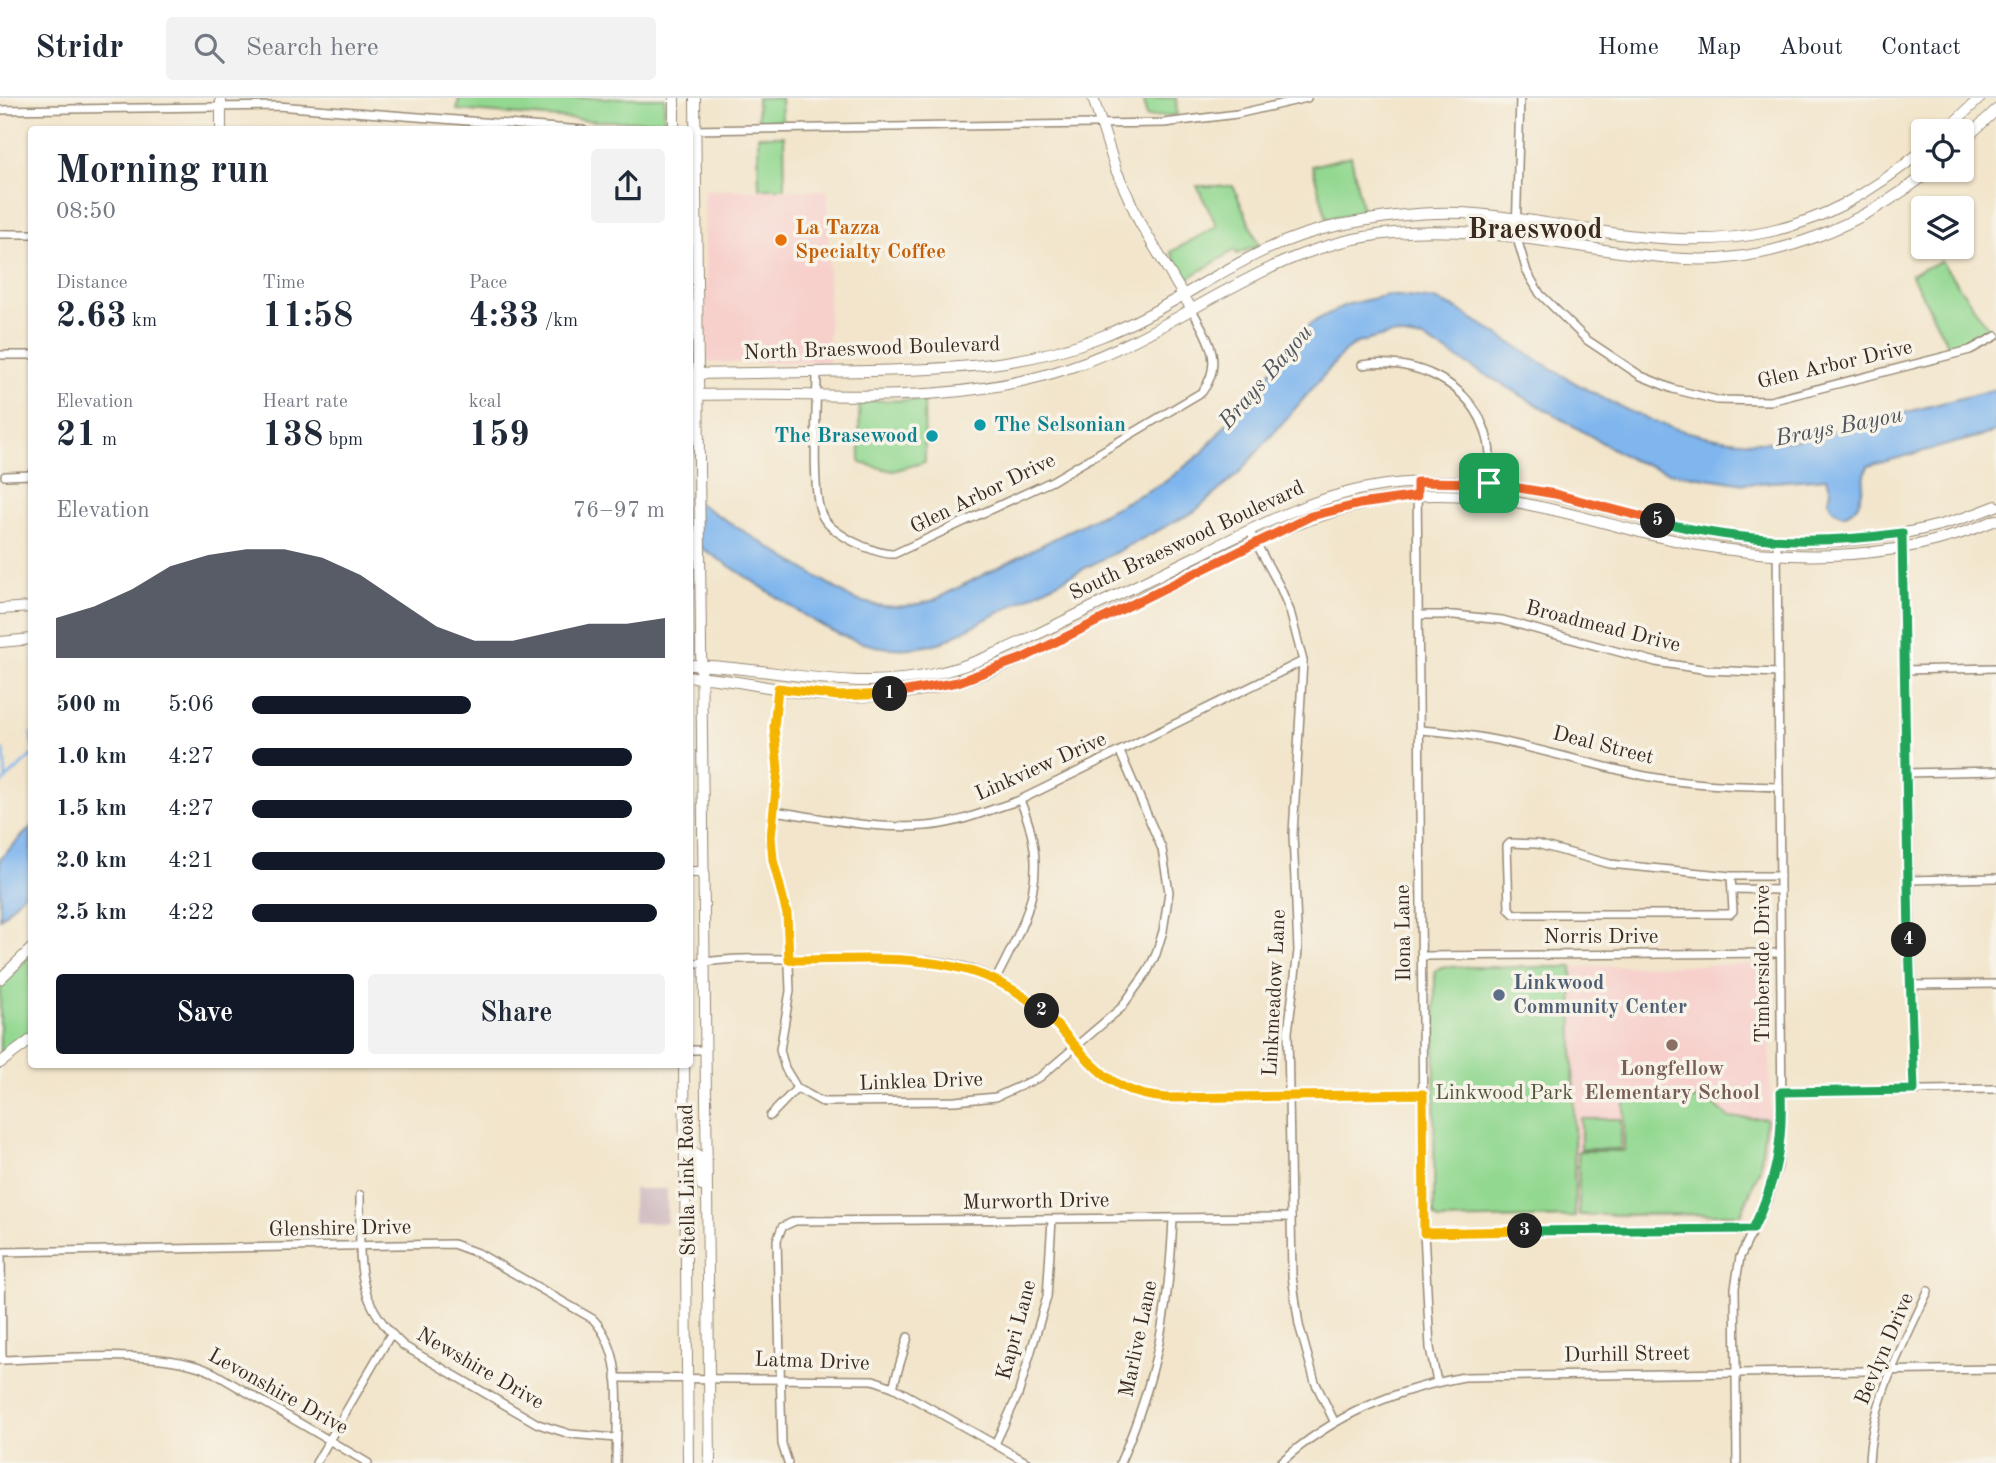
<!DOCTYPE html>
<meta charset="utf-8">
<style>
:root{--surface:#fff;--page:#f2f2f3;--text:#1f2937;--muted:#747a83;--line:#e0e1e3;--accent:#111827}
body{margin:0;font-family:"Old Standard TT",serif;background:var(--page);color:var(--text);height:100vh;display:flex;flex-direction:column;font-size:26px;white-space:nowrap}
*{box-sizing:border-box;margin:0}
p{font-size:23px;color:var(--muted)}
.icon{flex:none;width:38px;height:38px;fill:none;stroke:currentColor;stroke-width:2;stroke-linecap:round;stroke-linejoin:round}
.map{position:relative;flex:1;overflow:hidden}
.details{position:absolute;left:28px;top:28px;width:665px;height:942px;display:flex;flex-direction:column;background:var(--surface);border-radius:7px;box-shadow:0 2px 5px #0004}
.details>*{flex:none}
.controls{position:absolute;left:1911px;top:21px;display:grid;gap:14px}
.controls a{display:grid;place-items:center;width:63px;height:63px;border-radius:7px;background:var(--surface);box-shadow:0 2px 5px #0004;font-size:35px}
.pin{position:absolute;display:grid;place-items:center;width:60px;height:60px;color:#fff;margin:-30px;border-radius:14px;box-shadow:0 4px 10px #0006}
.km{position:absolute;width:35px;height:35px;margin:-18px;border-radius:50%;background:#222;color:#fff;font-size:19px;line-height:35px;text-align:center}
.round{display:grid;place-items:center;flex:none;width:74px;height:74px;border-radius:7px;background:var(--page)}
.head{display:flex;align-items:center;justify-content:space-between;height:119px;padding:0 28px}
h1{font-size:38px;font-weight:700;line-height:52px}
.figures{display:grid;grid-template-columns:repeat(3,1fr);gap:10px;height:119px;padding:7px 28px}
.figures div{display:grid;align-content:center}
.figures b{font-size:35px;font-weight:700}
.figures small{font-size:19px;font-weight:400}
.figures p{font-size:19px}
.chart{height:196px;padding:14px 28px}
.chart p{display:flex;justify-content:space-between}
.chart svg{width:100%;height:126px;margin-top:7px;fill:var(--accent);opacity:.7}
.primary-button{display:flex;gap:14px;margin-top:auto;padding:14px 28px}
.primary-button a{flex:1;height:80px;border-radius:7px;background:var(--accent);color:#fff;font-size:28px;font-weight:700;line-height:80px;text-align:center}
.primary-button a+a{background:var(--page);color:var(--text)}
ul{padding:0 28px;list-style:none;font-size:23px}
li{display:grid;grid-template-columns:112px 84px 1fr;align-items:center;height:52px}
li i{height:18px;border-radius:9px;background:var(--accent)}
header{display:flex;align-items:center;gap:42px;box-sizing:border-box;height:98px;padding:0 35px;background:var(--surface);border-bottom:2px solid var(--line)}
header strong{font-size:33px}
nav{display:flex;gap:38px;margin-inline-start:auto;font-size:24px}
.search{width:490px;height:63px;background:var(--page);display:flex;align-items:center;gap:18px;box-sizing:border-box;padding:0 24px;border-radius:7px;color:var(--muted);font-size:26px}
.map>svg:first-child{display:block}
.built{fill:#f7d0cc}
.industrial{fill:#d2bec3}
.green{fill:#93d891;stroke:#678158;stroke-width:2}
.water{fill:#7fb6ee;stroke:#5d7086;stroke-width:2}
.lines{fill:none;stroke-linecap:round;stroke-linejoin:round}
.stream{stroke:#7fb6ee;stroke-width:2.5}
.street-casing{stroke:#968874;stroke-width:10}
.secondary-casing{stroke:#968874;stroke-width:12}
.street{stroke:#fff;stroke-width:7}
.secondary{stroke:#fff;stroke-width:10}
.split-1-casing{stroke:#fff;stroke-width:14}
.split-2-casing{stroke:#fff;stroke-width:14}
.split-3-casing{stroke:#fff;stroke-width:14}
.split-4-casing{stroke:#fff;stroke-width:14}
.split-5-casing{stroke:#fff;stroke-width:14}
.split-6-casing{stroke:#fff;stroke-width:14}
.split-1{stroke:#f0652b;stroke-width:9}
.split-2{stroke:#f5b400;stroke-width:9}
.split-3{stroke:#f5b400;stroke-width:9}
.split-4{stroke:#22a559;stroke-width:9}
.split-5{stroke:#22a559;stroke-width:9}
.split-6{stroke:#f0652b;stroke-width:9}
.food-dot{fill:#e8710a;stroke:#f7f3e8;stroke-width:2.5}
.culture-dot{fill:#0f9aa8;stroke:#f7f3e8;stroke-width:2.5}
.service-dot{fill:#5c6f8a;stroke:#f7f3e8;stroke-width:2.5}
.education-dot{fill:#8d6e63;stroke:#f7f3e8;stroke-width:2.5}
.labels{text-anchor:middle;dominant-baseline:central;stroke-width:7;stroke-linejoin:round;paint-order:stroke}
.food-label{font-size:21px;font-weight:bold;fill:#c56008;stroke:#f7f3e8;text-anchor:start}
.street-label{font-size:21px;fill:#3b2a1e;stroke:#f7f3e8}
.culture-label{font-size:21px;font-weight:bold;fill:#0d838f;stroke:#f7f3e8;text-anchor:start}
.service-label{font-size:21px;font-weight:bold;fill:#4e5e75;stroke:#f7f3e8;text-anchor:start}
.education-label{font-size:21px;font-weight:bold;fill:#785e54;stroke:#f7f3e8}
.park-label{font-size:21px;fill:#51563b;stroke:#f7f3e8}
.water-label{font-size:23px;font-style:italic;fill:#4f545c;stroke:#f7f3e8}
.district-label{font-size:28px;font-weight:bold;fill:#3b2a1e;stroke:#f7f3e8}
</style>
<header>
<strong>Stridr</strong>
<div class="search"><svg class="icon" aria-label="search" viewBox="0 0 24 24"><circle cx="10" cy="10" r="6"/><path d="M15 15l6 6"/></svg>Search here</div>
<nav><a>Home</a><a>Map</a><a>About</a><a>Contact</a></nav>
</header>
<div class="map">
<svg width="1996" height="1365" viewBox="0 0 1996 1365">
<rect width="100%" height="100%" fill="#f7f3e8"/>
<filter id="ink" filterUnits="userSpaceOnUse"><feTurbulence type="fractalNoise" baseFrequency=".0143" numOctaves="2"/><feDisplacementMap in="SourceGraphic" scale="14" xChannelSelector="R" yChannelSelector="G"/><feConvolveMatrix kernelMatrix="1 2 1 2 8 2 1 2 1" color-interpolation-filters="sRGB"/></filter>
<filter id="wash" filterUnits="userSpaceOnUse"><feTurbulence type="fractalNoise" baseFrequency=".00686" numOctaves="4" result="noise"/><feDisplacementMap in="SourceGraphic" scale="28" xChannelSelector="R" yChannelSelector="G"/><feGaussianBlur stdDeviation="1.57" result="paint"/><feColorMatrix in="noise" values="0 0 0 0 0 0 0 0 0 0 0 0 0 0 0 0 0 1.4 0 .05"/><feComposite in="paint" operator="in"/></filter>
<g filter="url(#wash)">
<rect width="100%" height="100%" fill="#f2e5cb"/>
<g class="built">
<polygon points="704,92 828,92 829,264 711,265 707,261"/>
<polygon points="1769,866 1771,1024 1764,1065 1744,1118 1575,1119 1572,869"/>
</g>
<rect class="industrial" x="633" y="1091" width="34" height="34"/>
<g class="green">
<polygon points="459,0 665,0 664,23 598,23 457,12"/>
<polygon points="757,0 781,0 782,23 758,23"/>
<polygon points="1144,0 1176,0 1177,17 1146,19"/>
<polygon points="758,38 784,38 785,90 759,90"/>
<polygon points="1351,58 1363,115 1327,121 1312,68"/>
<polygon points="1197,88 1233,88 1259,147 1237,156 1235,152 1185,182 1171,154 1217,128"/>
<polygon points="1941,163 1990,232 1949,249 1911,176"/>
<polygon points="924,302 925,364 893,373 860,365 859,303"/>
<polygon points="31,857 31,934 0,957 0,887"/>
<polygon points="1441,869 1572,869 1575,1119 1439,1122 1434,1117 1435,873"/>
<polygon points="1707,1001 1729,1020 1766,1020 1760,1070 1741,1116 1579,1117 1578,1053 1624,1053 1624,1002"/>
<rect x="1581" y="1021" width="40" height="30"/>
</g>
<g class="water">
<path d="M 1388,197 L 1435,202 L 1457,211 C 1567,278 1662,358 1799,342 L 1996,291 L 1996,334 L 1868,368 C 1859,387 1867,409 1843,417 L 1833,412 L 1828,403 L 1831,393 L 1827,380 L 1745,386 L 1668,374 L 1632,362 L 1424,241 L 1391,236 L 1357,245 L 1344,254 L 1239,375 L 1194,414 L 942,544 C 875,565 825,532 772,496 C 745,478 718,460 690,443 L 690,400 L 853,501 C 882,511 905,511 934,502 L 1165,384 L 1202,355 L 1311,225 L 1345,207 Z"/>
<polygon points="31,729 31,788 0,821 0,761"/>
</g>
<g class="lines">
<g class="stream">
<polyline points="31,635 32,646"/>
<polyline points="4,652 6,680"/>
<polyline points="0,687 32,657"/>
</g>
</g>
</g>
<g filter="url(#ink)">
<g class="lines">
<g class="street-casing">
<g id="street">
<polyline points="1520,0 1516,137 1527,174 1540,196 1587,242 1641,278 1673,291 1717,302 1770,303 1970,252 1996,238"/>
<polyline points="0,12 278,8 583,32"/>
<polyline points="690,32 1164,25 1237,16 1307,0"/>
<polyline points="0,136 32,136"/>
<polyline points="2,257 32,257"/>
<path d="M 1362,267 C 1414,259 1473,285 1487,339 C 1493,359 1489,379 1488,399"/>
<path d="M 817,274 C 817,305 811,390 821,415 C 828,435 875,457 894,456 L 1052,383 L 1202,294 C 1225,264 1207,239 1191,210"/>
<polyline points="5,378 32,377"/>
<polyline points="1417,384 1424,1134 1430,1250 1437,1284"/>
<polyline points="1249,432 1280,489 1290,513 1303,563 1293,736 1298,853 1288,934 1292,1178 1299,1227 1315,1284 1334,1323"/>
<polyline points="1902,435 1914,992"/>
<polyline points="1419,517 1454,517 1502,522 1656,564 1708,572 1778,575"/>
<polyline points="1903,572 1996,570"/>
<polyline points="778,590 774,629 778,672 771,739 773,762 787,816 790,893 780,952 785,970 797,990 822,1004 955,1003 996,999 1040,979 1121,910 1147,874 1156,856 1163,833 1169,794 1162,751 1120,654"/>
<path d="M 1420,632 C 1504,637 1570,663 1651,679 C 1693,687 1736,688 1779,689"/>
<polyline points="1906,675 1996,673"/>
<path d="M 774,713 C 823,720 876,732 926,728 C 958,726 989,712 1020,702 L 1303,563"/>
<polyline points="1731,778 1733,813 1730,816 1514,816 1509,811 1507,748 1510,745 1537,746 1610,766 1731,778 1780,778"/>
<polyline points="1908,782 1996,780"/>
<polyline points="1732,791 1780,792"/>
<polyline points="1422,858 1780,855"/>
<path d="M 690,866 C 736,858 786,861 833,862 C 876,862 923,857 965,869 C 990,877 1014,890 1035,906 C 1077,941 1094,988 1153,999 L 1423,996"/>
<path d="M 996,881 C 1030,815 1051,775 1020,702"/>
<polyline points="1910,887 1996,886"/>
<polyline points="690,952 706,952"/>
<polyline points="1781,994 1996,991"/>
<polyline points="770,1018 797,990"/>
<path d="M 360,1097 C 361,1162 351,1200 404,1248 L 538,1326 L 570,1336 L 616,1340"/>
<polyline points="1424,1134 1753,1131"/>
<path d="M 0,1262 C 59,1261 165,1249 214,1275 L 368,1365"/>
<path d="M 2,1262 L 1,1154 L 453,1146 L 480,1156 L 593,1221 C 627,1257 616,1318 616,1365"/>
<polyline points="616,1280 873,1282 893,1289 1028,1365"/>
<polyline points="893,1289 908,1239"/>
<polyline points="995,1346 1018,1297 1047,1199 1052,1122"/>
<polyline points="316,1365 391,1236"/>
<polyline points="788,1365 782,1346 777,1142 782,1129 795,1123 1291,1119"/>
<path d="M 1120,1365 C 1157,1280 1169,1212 1173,1120"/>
<path d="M 1280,1365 C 1333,1317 1394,1292 1464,1279 L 1996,1271"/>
<polyline points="1737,1365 1735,1190 1740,1159 1768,1101 1778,1068 1782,1024 1777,443"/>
<path d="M 1869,1365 C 1871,1303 1903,1248 1928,1193"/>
</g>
</g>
<g class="secondary-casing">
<g id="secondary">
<polyline points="221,0 221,32"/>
<polyline points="674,0 674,32"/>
<polyline points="695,0 710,1365"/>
<polyline points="1093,0 1116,72 1140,125 1191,210"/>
<polyline points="1945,33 1980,0"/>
<polyline points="1962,44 1996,12"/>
<path d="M 690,276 C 750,275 811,274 871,273 C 951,271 1025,269 1100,239 C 1185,206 1247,145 1340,127 C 1380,119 1421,113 1462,115 C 1505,117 1548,126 1591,132 C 1728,153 1814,143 1923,52"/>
<path d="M 690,297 C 816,293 949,312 1071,269 C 1186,230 1266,146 1394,135 C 1493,126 1587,155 1685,161 C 1774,166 1864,126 1931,72"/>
<polyline points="0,511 32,509"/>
<polyline points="0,544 32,541"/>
<path d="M 690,567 C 775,569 847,595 934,576 C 976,567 1015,547 1054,528 C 1103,504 1152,480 1201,456 C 1261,426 1319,396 1386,387 C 1500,372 1580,406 1687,431 C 1787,454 1902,447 1996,408"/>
<path d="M 690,579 C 731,580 770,591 811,596 C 861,602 912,597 960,583 C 1000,572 1036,554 1073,535 C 1179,483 1294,409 1412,398 C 1499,391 1578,419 1660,439 C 1768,465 1893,467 1996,422"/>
<polyline points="690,774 704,774"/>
<polyline points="0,881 32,850"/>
<polyline points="0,965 32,941"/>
<polyline points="684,966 688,1365"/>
<polyline points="684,1053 692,1053 698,1058 702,1088"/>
</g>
</g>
<use href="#street" class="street"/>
<use href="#secondary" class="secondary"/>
</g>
</g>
<g class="lines" filter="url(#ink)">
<g class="split-1-casing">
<polyline id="split-1" points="890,596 958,584 1023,560 1311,418 1360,406 1417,398 1417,384 1489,385"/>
</g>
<g class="split-2-casing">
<path id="split-2" d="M 890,596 L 838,598 L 778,590 L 774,629 L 778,672 L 771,739 L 773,762 L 787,816 L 789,862 C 878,862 971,849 1042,913"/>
</g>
<g class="split-3-casing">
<path id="split-3" d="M 1042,913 C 1086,952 1101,997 1168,1000 L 1423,996 L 1424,1135 L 1525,1133"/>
</g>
<g class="split-4-casing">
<path id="split-4" d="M 1525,1133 L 1753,1131 C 1776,1084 1783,1047 1781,994 L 1914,992 L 1909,842"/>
</g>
<g class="split-5-casing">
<path id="split-5" d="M 1658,423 C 1739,445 1819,447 1902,435 L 1909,842"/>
</g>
<g class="split-6-casing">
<polyline id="split-6" points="1489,385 1555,396 1658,423"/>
</g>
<use href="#split-1" class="split-1"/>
<use href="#split-2" class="split-2"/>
<use href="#split-3" class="split-3"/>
<use href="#split-4" class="split-4"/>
<use href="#split-5" class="split-5"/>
<use href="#split-6" class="split-6"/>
</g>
<circle class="food-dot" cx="781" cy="142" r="7"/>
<g class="culture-dot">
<circle cx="980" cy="327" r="7"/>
<circle cx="932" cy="338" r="7"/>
</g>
<circle class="service-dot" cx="1499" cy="897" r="7"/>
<circle class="education-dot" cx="1672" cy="947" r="7"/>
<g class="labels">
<g class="food-label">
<text x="795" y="130">La Tazza<tspan x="795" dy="24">Specialty Coffee</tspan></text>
</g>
<g class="street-label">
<text transform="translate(872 251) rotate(-2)">North Braeswood Boulevard</text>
<text transform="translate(1835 267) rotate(-13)">Glen Arbor Drive</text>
<text transform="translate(983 396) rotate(-26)">Glen Arbor Drive</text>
<text transform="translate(1187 443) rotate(-25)">South Braeswood Boulevard</text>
<text transform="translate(1603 529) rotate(14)">Broadmead Drive</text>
<text transform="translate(1603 648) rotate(14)">Deal Street</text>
<text transform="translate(1041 669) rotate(-24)">Linkview Drive</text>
<text transform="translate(1404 835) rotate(-91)">Ilona Lane</text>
<text x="1601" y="839">Norris Drive</text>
<text transform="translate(1763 866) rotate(-90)">Timberside Drive</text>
<text transform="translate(1275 895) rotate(-87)">Linkmeadow Lane</text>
<text transform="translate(921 984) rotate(-2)">Linklea Drive</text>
<text transform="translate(688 1082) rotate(-91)">Stella Link Road</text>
<text transform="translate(1036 1104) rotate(-1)">Murworth Drive</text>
<text transform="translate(340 1131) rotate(-1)">Glenshire Drive</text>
<text transform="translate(1017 1232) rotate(-75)">Kapri Lane</text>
<text transform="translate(1139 1241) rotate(-78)">Marlive Lane</text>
<text transform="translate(1885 1251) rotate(-67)">Bevlyn Drive</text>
<text transform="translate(1627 1257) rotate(-1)">Durhill Street</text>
<text transform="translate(812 1264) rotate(2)">Latma Drive</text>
<text transform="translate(480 1271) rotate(30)">Newshire Drive</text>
<text transform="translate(278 1294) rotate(29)">Levonshire Drive</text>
</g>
<g class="culture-label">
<text x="994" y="327">The Selsonian</text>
<text x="918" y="338" text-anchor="end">The Brasewood</text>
</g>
<g class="service-label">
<text x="1513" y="885">Linkwood<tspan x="1513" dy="24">Community Center</tspan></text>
</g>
<g class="education-label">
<text x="1672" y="971">Longfellow<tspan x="1672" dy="24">Elementary School</tspan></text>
</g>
<g class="park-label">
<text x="1504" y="995">Linkwood Park</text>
</g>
<g class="water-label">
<text transform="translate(1266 279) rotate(-49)">Brays Bayou</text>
<text transform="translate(1839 329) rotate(-11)">Brays Bayou</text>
</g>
<g class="district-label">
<text x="1535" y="133">Braeswood</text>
</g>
</g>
</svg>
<div class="controls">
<a><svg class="icon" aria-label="locate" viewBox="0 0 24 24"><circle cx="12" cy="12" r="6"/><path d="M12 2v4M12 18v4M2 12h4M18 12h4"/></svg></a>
<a><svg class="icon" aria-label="layers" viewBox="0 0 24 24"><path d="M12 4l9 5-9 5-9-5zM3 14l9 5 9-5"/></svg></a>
</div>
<div class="pin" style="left:1489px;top:385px;background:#1e9e55"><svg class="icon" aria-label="arrive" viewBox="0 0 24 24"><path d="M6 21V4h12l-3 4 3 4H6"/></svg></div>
<b class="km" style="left:890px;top:596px">1</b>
<b class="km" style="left:1042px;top:913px">2</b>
<b class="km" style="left:1525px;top:1133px">3</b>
<b class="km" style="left:1909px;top:842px">4</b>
<b class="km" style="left:1658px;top:423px">5</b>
<section class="details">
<div class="head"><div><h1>Morning run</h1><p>08:50</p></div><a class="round"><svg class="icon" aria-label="share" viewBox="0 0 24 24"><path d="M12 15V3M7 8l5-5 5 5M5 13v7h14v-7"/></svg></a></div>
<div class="figures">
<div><p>Distance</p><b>2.63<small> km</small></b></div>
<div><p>Time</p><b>11:58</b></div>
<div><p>Pace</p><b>4:33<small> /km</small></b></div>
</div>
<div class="figures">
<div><p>Elevation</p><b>21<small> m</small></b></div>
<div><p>Heart rate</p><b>138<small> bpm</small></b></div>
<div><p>kcal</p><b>159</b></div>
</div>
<div class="chart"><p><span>Elevation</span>76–97 m</p>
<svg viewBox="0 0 160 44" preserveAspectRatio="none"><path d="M0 44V30L10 26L20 20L30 12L40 8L50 6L60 6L70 9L80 15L90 24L100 33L110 38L120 38L130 35L140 32L150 32L160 30V44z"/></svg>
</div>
<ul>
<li><b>500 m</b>5:06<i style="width:53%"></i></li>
<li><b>1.0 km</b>4:27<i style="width:92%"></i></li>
<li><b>1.5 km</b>4:27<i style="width:92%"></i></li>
<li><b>2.0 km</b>4:21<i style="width:100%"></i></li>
<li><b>2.5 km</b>4:22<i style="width:98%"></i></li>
</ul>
<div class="primary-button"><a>Save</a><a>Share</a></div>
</section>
</div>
